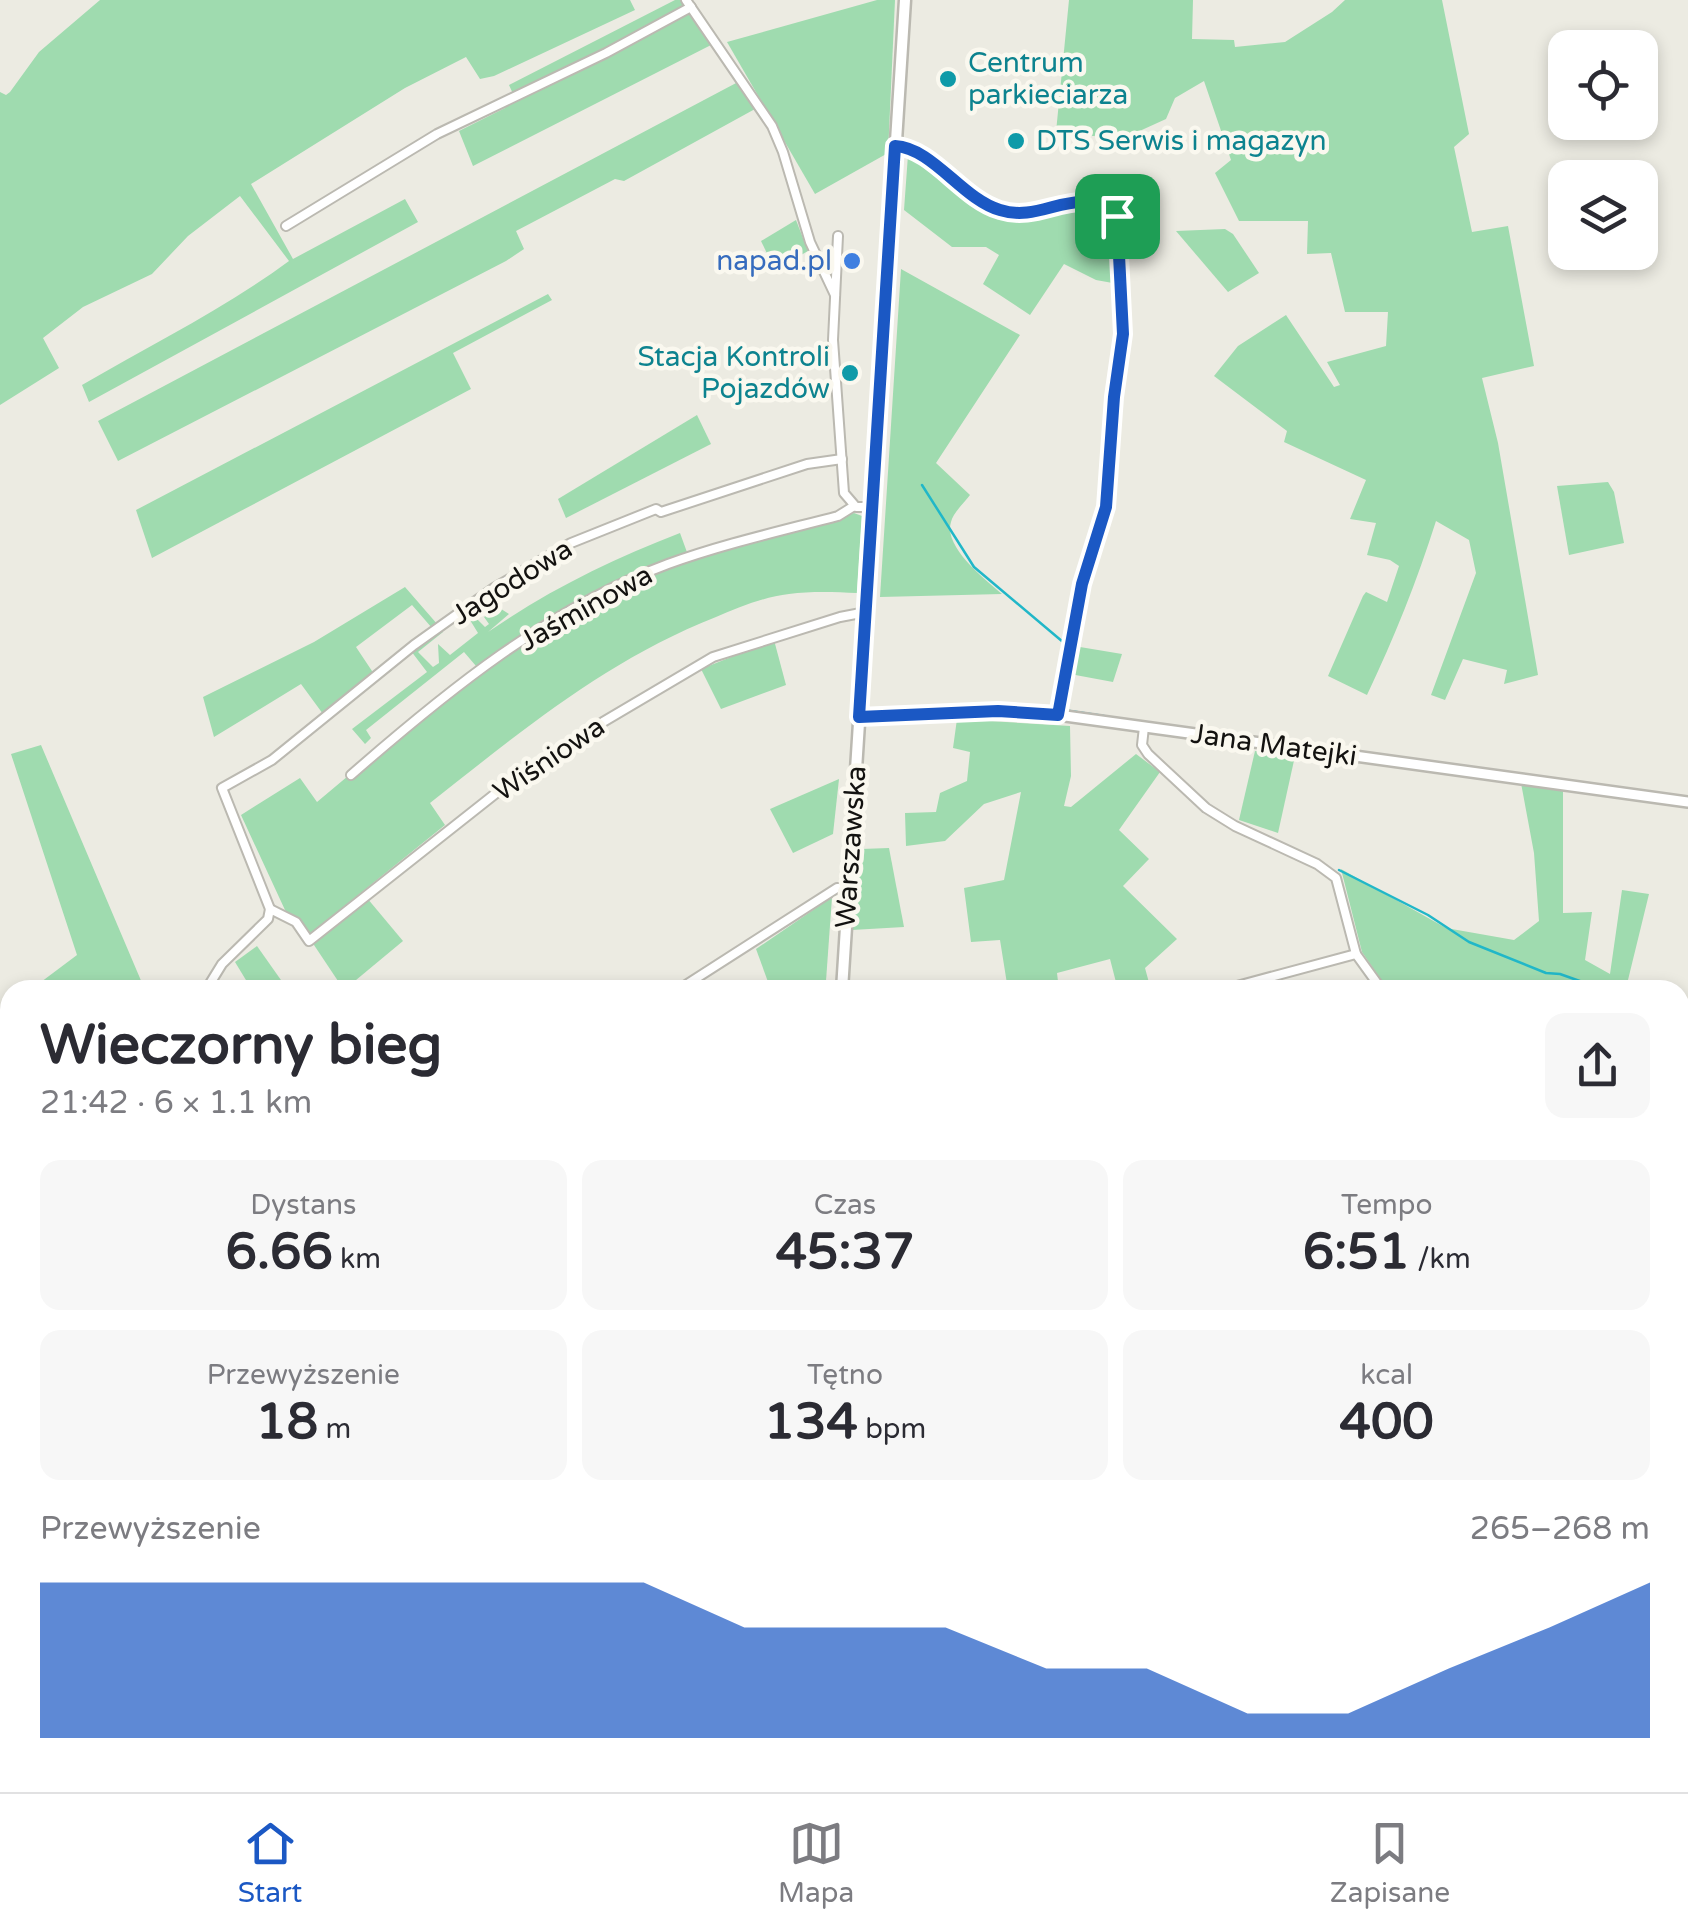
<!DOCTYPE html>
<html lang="pl">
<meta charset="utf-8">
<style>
:root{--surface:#fff;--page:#f7f7f7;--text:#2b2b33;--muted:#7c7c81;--line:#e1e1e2;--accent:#1b58c4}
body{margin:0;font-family:"Varela Round",sans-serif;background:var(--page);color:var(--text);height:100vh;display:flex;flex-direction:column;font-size:38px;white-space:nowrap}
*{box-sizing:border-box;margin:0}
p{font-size:32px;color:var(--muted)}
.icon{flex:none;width:55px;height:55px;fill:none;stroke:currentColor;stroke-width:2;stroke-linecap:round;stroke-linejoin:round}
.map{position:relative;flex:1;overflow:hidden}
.drawer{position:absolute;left:0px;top:980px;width:1690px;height:812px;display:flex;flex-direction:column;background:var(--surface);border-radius:30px 30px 0 0;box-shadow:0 5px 15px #0003}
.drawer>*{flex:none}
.controls{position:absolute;left:1548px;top:30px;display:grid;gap:20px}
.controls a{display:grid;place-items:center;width:110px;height:110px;border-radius:20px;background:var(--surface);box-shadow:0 5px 15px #0003;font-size:50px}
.pin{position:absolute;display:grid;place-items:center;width:85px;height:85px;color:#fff;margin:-42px;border-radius:20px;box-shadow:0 5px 15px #0006}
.round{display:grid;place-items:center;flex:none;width:105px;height:105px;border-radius:20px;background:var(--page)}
.summary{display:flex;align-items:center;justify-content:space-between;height:170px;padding:0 40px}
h1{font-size:55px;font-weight:800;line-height:75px}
.metrics{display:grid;grid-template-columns:repeat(3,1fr);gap:15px;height:170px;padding:10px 40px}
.metrics div{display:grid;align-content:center;border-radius:20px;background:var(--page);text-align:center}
.metrics b{font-size:50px;font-weight:800}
.metrics small{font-size:28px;font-weight:400}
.metrics p{font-size:28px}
.chart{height:280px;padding:20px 40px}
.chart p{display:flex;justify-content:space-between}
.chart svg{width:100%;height:180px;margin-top:10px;fill:var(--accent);opacity:.7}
.tab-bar{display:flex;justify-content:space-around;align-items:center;height:140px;border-top:2px solid var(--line);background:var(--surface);font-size:28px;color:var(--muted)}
.tab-bar a{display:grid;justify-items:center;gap:5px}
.tab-bar .on{color:var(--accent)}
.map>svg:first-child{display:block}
.green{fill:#9fdbaf}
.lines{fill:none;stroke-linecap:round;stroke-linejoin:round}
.stream{stroke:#21b7c8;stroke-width:2.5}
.minor-casing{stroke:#bbb9b1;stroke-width:12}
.tertiary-casing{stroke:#bbb9b1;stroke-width:14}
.secondary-casing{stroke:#bbb9b1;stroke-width:15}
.minor{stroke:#fff;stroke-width:8}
.tertiary{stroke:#fff;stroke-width:9}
.secondary{stroke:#fff;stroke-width:10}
.route-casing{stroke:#fff;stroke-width:20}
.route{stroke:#1b58c4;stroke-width:12}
.culture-dot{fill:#0f9aa8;stroke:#faf8ef;stroke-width:4}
.shop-dot{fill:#3f7fe0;stroke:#faf8ef;stroke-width:4}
.labels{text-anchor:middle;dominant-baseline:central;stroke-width:9;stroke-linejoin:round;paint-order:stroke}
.culture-label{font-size:28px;fill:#0d838f;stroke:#faf8ef;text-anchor:start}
.shop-label{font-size:28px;fill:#366cbe;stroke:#faf8ef;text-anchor:end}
.street-label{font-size:28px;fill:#131210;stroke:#faf8ef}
</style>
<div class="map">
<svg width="1688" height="1792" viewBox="0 0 1688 1792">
<rect width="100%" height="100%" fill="#ecebe2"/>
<g class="green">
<path d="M 100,0 L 630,0 L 635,10 L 494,76 L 480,79 L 466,57 L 405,88 L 251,184 L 293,259 L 405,199 L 418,222 L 89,402 L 82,385 C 152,344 224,309 289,261 L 240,196 L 188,236 L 152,274 L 83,307 L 43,338 L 59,368 L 0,405 L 0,92 L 6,95 L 10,92 L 39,52 Z"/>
<polygon points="675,0 680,0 713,44 473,166 459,131 505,108 514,96 509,85"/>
<polygon points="877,0 895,0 888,153 815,194 727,42"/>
<path d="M 1069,0 L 1193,0 L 1192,39 L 1234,40 L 1235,47 L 1285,42 L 1332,12 L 1345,0 L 1442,0 L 1469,134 L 1454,147 L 1472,232 L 1508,226 L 1534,366 L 1482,378 L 1498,443 L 1538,675 L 1504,684 L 1507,670 L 1463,659 L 1445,700 L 1431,695 L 1476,573 L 1469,540 L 1436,521 C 1417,581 1394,638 1367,695 L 1328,676 L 1363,596 L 1366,592 L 1387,602 L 1399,566 L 1390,560 L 1367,555 L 1376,523 L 1350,519 L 1366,480 L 1284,442 L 1287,431 L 1214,376 L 1238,346 L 1286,315 L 1334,387 L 1340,385 L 1327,362 L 1386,346 L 1388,312 L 1345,312 L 1331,253 L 1307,254 L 1308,221 L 1239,221 L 1215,173 L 1231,160 L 1204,81 L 1175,98 L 1166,119 L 1122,139 L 1056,132 Z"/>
<polygon points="738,82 755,109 624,181 615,179 516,231 524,249 506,261 118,461 98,421"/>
<path d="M 908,155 C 940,179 973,211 1013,220 C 1025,222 1039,216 1051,212 C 1123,188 1115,232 1118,284 L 1096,280 L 1064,264 L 1030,315 L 983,284 L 999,255 L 986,247 L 952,247 L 904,210 Z"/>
<polygon points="796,220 808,251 775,270 761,241"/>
<polygon points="1225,229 1233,234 1259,273 1228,292 1176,231"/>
<path d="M 901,269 L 1020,335 L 936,463 L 970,495 C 964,503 953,513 951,522 C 943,547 986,580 1002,594 L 880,597 Z"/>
<polygon points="548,294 552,300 453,353 471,389 152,558 136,510"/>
<polygon points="697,415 711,444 566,518 558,499"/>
<polygon points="1608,482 1614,492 1624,543 1569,555 1557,486"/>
<path d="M 854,513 L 862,516 L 857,593 C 835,592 811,591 789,594 C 764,597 739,607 716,617 C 605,661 523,730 430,803 L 445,825 L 311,933 L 285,910 L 241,815 L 300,778 L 317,802 L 348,776 L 352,779 C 444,701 535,621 648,575 C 714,547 786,535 854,513 Z"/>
<path d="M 680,533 L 688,555 L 649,568 L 485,663 L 476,666 L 464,652 L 366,730 L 371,738 L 365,744 L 352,729 L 427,672 L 411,651 L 440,629 L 443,632 L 418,652 L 433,667 L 439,663 L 438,644 L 450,655 L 478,633 L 465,612 L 497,589 L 499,593 L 476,618 L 485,627 L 489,624 L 484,617 L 498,607 L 509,614 L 488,632 C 549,590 612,559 680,533 Z"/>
<polygon points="405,587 438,625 432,628 412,605 356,647 374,674 323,714 301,684 214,737 203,697 314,642"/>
<polygon points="774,640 786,685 721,709 701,669"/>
<polygon points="1074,646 1122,654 1113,682 1070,674"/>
<polygon points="957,719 1070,726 1071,776 1064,806 1071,807 1136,754 1160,772 1119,830 1149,859 1123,886 1177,939 1145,968 1151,990 1118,990 1110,959 1057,973 1059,990 1008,990 1000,940 971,942 964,888 1004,880 1021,792 984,804 945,841 906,846 905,813 936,812 940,793 967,781 970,752 953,748"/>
<polygon points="41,745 145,990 44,990 41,982 77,955 11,754"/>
<polygon points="1255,751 1295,756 1278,833 1239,820"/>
<polygon points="839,779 833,834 793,853 770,809"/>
<polygon points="1521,783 1563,788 1563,913 1592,912 1585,960 1610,974 1622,890 1649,894 1627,984 1636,990 1439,990 1436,986 1431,990 1388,990 1362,952 1341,869 1446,928 1514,940 1539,921 1534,853"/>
<polygon points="889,848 904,927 852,930 861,849"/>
<polygon points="832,897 826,981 809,990 771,990 756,949"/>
<polygon points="367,898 403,941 344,990 312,942"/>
<polygon points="257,946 288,990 252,990 235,962"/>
<polygon points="1680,1015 1688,1020 1688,1625 1687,1617 1680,1615"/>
</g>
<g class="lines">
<g class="stream">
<polyline points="922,485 974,567 1063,642 1052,709"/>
<polyline points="1063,710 1104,716"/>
<polyline points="1339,870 1428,915 1469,942 1546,973 1560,974 1605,990"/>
<polyline points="1680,1011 1688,1015"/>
<polyline points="447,1782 448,1792"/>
</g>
<g class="minor-casing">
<g id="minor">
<polyline points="686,0 772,126 783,152 810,242 835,295"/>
<path d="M 895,146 C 933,149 961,199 1000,210 C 1045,224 1075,181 1117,216 L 1123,334 L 1113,397 L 1105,507 L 1082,584 L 1058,715"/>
<polyline points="286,226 437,134 606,53 691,7"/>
<polyline points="838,236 833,340 844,493 856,507 873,507"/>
<polyline points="1144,727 1142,745 1148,754 1206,808 1235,826 1317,864 1336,878 1356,954 1382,990"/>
<path d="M 351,775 C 446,692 549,608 668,564 C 723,544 781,531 838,516 L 854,506"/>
<polyline points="270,909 296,922 309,941 495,794 603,722 713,657 840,617 866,612"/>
<polyline points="206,990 222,964 268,919 270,909 222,788 272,760 414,645 494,588 571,543 656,509 661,512 807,464 842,459"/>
<polyline points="678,990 837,888 848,888"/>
<polyline points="1222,990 1356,954"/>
<polyline points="0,1044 10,1047"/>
<polyline points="1680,1625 1688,1628"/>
<polyline points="1680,1722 1688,1724"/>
<polyline points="30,1792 39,1782"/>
<polyline points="199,1792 210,1782"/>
<polyline points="845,1792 859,1782"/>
<polyline points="1372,1792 1408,1782"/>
<polyline points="1569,1792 1606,1782"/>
</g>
</g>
<g class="tertiary-casing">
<polyline id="tertiary" points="859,717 937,711 1058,715 1688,802"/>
</g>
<g class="secondary-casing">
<g id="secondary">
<polyline points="842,990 905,0"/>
<polyline points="1092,1782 1093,1792"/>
</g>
</g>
<use href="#minor" class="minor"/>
<use href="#tertiary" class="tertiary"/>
<use href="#secondary" class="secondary"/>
</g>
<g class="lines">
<g class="route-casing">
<path id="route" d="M 895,146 C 933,148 962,199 1000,210 C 1044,224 1076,181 1117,216 L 1123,334 L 1114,397 L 1106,507 L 1082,584 L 1058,715 L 998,711 L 859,717 Z"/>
</g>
<use href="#route" class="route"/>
</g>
<g class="culture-dot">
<circle cx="948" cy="79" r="10"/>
<circle cx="1016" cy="141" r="10"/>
<circle cx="850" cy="373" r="10"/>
</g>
<circle class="shop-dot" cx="852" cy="261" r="10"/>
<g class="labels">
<g class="culture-label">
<text x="968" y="63">Centrum<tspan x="968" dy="32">parkieciarza</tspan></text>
<text x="1036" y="141">DTS Serwis i magazyn</text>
<text x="830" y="357" text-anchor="end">Stacja Kontroli<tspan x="830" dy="32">Pojazdów</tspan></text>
</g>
<g class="shop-label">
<text x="832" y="261">napad.pl</text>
</g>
<g class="street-label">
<text transform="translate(512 582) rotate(-32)">Jagodowa</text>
<text transform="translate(586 608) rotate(-29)">Jaśminowa</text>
<text transform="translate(1274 745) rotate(8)">Jana Matejki</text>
<text transform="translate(549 759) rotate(-34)">Wiśniowa</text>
<text transform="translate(851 847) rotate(-86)">Warszawska</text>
</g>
</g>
</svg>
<div class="controls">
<a><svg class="icon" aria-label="locate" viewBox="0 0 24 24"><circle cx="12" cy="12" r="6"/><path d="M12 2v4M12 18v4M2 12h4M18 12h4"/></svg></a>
<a><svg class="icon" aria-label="layers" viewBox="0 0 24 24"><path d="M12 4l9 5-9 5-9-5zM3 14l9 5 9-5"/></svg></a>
</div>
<div class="pin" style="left:1117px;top:216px;background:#1e9e55"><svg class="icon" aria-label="arrive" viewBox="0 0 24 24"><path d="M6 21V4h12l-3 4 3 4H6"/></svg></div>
<section class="drawer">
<div class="summary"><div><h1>Wieczorny bieg</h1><p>21:42 · 6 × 1.1 km</p></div><a class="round"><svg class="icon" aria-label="share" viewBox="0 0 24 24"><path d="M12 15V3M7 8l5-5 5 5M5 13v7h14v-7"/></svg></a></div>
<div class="metrics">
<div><p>Dystans</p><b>6.66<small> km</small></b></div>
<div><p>Czas</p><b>45:37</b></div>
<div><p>Tempo</p><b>6:51<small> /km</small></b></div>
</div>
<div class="metrics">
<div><p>Przewyższenie</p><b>18<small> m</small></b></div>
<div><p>Tętno</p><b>134<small> bpm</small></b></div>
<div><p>kcal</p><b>400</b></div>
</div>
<div class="chart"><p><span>Przewyższenie</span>265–268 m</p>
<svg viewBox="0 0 160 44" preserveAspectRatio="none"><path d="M0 44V6L10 6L20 6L30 6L40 6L50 6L60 6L70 17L80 17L90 17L100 27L110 27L120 38L130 38L140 27L150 17L160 6V44z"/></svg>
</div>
</section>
</div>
<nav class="tab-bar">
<a class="on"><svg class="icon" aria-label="home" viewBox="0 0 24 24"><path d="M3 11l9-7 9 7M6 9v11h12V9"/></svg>Start</a>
<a><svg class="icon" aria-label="map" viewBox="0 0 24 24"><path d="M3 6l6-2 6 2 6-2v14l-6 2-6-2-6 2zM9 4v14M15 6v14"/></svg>Mapa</a>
<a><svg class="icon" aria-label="saved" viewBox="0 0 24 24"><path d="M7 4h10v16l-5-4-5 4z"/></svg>Zapisane</a>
</nav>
